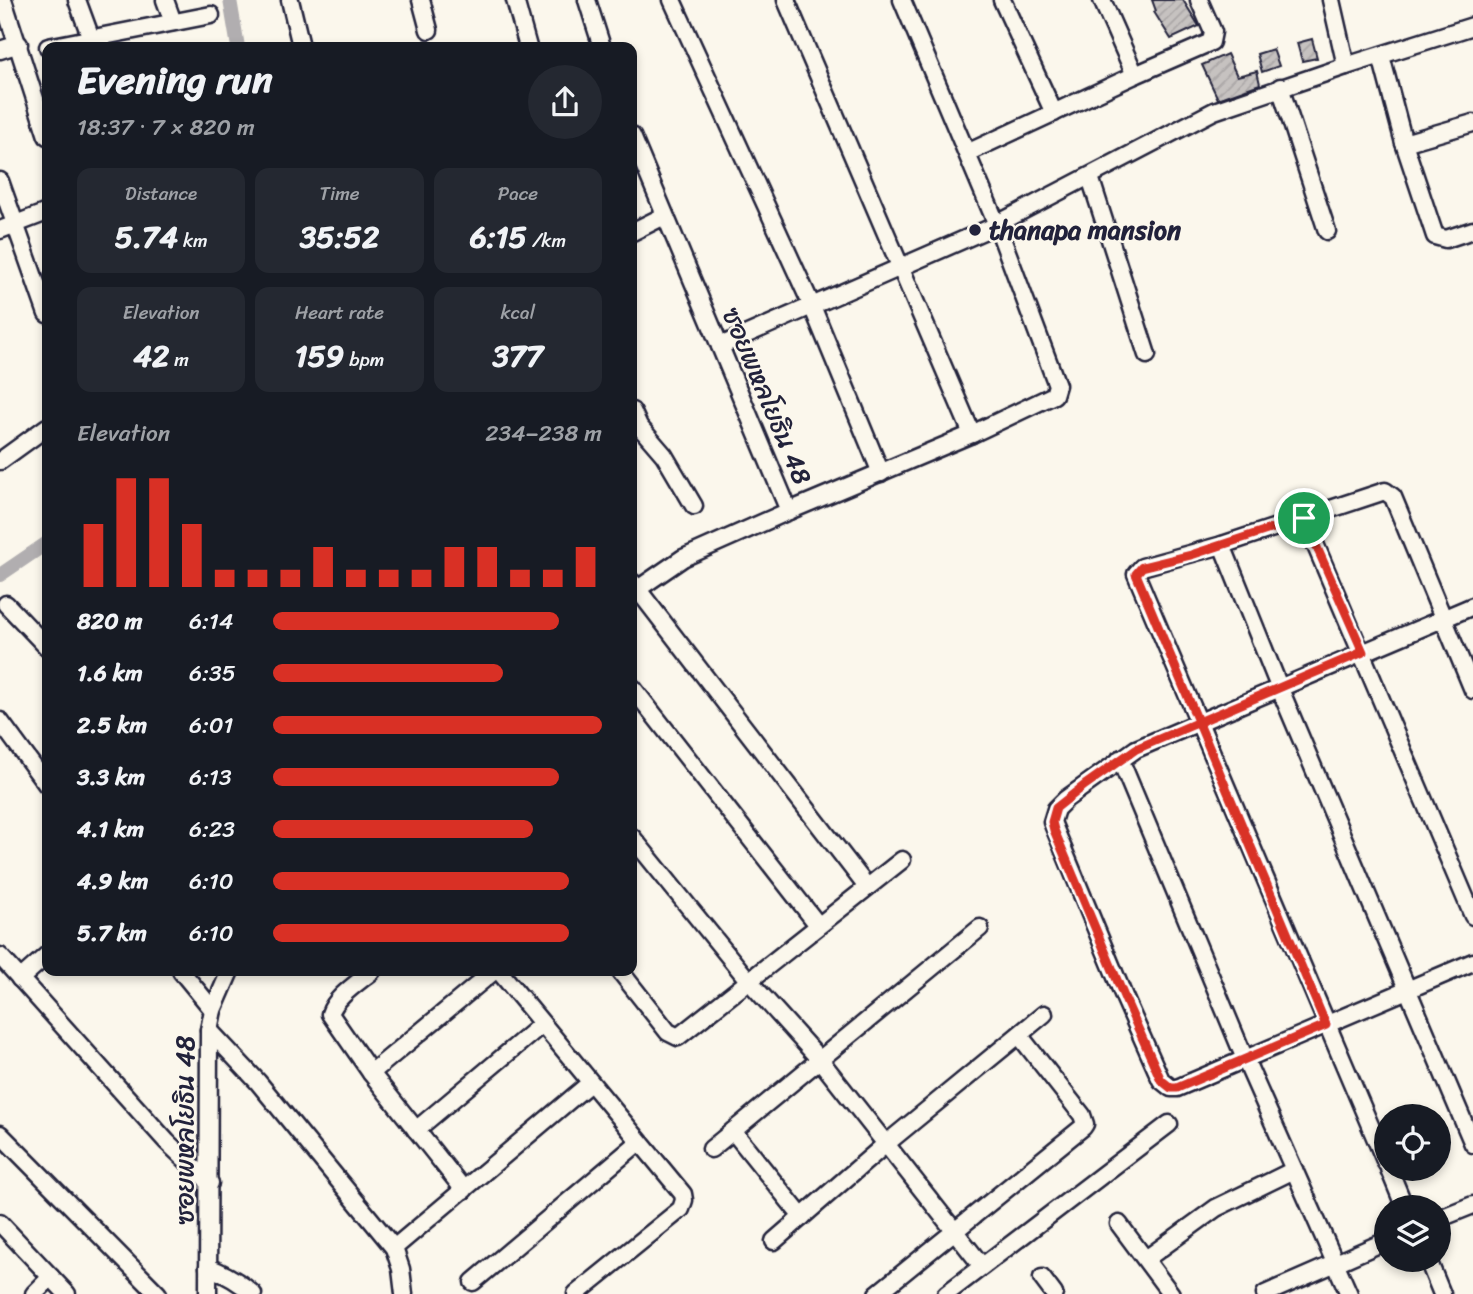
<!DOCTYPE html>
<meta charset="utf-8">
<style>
:root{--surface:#171b24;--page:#242831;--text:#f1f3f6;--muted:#9ea1a6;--accent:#d93025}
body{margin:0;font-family:Sriracha,"Playpen Sans Thai",sans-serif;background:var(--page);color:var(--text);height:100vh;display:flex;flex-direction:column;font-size:26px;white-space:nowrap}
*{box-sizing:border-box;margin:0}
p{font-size:23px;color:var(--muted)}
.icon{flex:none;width:38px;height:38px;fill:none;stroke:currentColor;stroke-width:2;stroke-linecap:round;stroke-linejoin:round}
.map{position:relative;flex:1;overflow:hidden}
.sheet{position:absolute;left:42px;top:42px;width:595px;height:934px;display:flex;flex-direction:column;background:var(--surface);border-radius:14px;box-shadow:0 4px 10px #0003}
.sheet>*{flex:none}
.buttons{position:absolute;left:1374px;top:1104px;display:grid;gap:14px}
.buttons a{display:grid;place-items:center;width:77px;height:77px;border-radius:50%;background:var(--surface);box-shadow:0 4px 10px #0003;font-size:35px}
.pin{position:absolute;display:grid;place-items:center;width:60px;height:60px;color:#fff;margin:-30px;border:4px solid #fff;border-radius:50%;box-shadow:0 2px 7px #0007}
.round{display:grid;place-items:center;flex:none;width:74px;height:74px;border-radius:37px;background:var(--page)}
.headline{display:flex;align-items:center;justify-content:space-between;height:119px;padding:0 35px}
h1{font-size:38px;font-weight:700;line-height:52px}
.stats{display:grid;grid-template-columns:repeat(3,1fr);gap:10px;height:119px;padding:7px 35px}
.stats div{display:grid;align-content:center;border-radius:14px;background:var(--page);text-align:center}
.stats b{font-size:30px;font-weight:700}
.stats small{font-size:19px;font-weight:400}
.stats p{font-size:19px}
.chart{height:196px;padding:14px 35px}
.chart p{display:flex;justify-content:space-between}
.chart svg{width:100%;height:126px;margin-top:7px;stroke:var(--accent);stroke-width:6}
ul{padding:0 35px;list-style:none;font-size:23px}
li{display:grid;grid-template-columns:112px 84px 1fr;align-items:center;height:52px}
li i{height:18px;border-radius:9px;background:var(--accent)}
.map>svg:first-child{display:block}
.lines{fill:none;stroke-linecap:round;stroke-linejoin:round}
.canal{stroke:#b1aeb0;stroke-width:14}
.building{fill:url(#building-hatch);stroke:#22223b;stroke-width:2}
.minor-casing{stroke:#22223b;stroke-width:21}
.minor{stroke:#fbf7ec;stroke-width:16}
.route-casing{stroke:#fff;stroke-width:14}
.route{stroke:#d93025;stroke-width:9}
.poi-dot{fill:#22223b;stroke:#fbf7ec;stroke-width:2.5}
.labels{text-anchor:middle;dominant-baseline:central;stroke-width:5;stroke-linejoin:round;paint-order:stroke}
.poi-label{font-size:26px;font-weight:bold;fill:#22223b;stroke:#fbf7ec;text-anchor:start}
.street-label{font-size:26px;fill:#22223b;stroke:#fbf7ec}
</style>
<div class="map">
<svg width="1473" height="1294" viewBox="0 0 1473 1294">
<defs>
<pattern id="building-hatch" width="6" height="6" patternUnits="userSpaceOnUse" patternTransform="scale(1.75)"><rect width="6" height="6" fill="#c6c2c0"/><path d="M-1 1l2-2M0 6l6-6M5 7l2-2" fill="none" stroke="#aaa6a6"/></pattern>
</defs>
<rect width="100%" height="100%" fill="#fbf7ec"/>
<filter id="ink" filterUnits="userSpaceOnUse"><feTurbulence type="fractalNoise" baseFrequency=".0143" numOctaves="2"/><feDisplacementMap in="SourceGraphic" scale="14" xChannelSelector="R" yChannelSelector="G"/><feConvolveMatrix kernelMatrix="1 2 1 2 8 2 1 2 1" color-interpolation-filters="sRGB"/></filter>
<g filter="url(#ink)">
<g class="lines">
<g class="canal">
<polyline points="230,0 238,47"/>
<polyline points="0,575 47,543"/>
</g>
</g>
<g class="building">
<polygon points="1152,0 1183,0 1199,26 1171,39 1154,12 1156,11"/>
<polygon points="1312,39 1317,58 1302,61 1297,43"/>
<polygon points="1273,49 1279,66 1262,72 1257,54"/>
<polygon points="1227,54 1237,76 1257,71 1260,84 1218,99 1202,65"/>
</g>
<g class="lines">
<g class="minor-casing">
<g id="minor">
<polyline points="3,0 47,136"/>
<polyline points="77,0 91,38"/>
<polyline points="165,0 173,22"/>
<polyline points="290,0 300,42"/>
<polyline points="421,0 429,30"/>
<polyline points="515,0 528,47"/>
<polyline points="587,0 602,47"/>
<polyline points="672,0 812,306 881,473"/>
<polyline points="786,0 972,434"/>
<polyline points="1002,0 1054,113"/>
<polyline points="1102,0 1135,75"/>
<polyline points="1331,0 1346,66 1473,26"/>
<polyline points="48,47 211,15"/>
<polyline points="0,50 19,44"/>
<polyline points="1381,56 1404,143 1435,236 1446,239 1473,230"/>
<polyline points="1280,87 1327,231"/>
<polyline points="632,136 789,511 683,558 632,593"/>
<polyline points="1404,143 1473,123"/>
<polyline points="967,153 1135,75 1211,42 1213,32 1199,0"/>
<polyline points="1090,177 1147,355"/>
<polyline points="0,181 47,314"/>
<polyline points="997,224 1214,111 1346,66"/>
<polyline points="0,230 47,212"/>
<polyline points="632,232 664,216"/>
<polyline points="720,346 997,225"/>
<polyline points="632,411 639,426 664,455 694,506"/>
<polyline points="0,461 47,427"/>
<polyline points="789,511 972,434 1054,395 1057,385 997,225 902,0"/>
<polyline points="1304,518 1473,916"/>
<polyline points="1222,545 1280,689 1473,1144"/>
<polyline points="632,582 867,887"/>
<polyline points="6,604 47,647"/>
<polyline points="1473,606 1136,749 1066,799 1056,809 1052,822 1125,999 1161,1080 1171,1088 1177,1088 1473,962"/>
<polyline points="632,687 818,925"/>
<polyline points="0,721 47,785"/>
<polyline points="1120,759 1245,1059 1349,1294"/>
<polyline points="632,837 748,980 820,1060 982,1266"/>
<polyline points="0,956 167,1142 210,1183"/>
<polyline points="181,971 213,1010"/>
<path d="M 372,971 C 358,983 336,996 330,1014 L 371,1073 L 464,1190"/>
<polyline points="499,971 683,1194 684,1200 681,1209 576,1294"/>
<polyline points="620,971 668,1032 678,1037 902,860"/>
<polyline points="20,979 47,955"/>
<polyline points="209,1030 258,1082 394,1248 401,1269 404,1294"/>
<polyline points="371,1073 494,971"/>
<polyline points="416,1130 541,1025"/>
<polyline points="733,1131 802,1217"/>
<polyline points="0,1134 158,1294"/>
<polyline points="711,1149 980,928"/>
<polyline points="1386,1163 1136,574 1142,567 1222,545 1385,491 1393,497 1473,690"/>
<polyline points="1389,1169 1405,1208"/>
<polyline points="1438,1219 1473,1205"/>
<polyline points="0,1223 67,1294"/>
<polyline points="1119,1224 1171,1294"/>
<polyline points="774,1241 887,1143 1044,1014"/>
<polyline points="394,1248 590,1083"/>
<polyline points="1146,1259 1216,1208 1294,1170"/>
<polyline points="1428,1260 1442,1294"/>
<path d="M 208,1267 C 226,1274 239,1281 253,1294"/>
<polyline points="1042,1278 1054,1294"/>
<polyline points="473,1282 639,1142"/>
<polyline points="34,1294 51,1277"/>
<polyline points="208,1294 209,1030 213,1010 230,971"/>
<polyline points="877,1294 1083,1127 1085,1124 1082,1115 1019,1035"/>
<polyline points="946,1294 1169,1124"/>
<polyline points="1265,1294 1386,1241"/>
</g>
</g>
<use href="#minor" class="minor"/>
</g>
</g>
<g class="lines" filter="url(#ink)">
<g class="route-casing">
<polyline id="route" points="1304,518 1363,652 1136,749 1085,785 1056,808 1052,822 1054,830 1125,999 1161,1080 1171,1088 1177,1088 1326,1025 1136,574 1142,567 1191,555 1304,518"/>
</g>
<use href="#route" class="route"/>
</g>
<circle class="poi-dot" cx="975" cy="230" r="7"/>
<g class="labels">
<g class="poi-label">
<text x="989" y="230">thanapa mansion</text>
</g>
<g class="street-label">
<text transform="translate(767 396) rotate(67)">ซอยพหลโยธิน 48</text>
<text transform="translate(185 1130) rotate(-90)">ซอยพหลโยธิน 48</text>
</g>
</g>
</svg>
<div class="buttons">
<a><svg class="icon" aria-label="locate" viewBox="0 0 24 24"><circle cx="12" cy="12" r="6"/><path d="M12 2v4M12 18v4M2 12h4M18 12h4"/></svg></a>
<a><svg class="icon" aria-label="layers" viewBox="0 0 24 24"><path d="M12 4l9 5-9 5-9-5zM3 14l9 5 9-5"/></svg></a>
</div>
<div class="pin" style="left:1304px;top:518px;background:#1e9e55"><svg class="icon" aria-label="arrive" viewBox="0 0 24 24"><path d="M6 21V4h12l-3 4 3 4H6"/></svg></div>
<section class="sheet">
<div class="headline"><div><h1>Evening run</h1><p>18:37 · 7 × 820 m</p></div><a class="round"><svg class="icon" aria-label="share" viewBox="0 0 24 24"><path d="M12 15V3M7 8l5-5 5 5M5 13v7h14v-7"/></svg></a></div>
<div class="stats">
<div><p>Distance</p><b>5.74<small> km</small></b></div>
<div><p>Time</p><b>35:52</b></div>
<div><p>Pace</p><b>6:15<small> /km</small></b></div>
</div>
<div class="stats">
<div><p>Elevation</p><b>42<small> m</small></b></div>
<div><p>Heart rate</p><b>159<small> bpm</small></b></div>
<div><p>kcal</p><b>377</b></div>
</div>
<div class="chart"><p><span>Elevation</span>234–238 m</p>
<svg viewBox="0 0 160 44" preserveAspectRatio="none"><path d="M5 44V22M15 44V6M25 44V6M35 44V22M45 44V38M55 44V38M65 44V38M75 44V30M85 44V38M95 44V38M105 44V38M115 44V30M125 44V30M135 44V38M145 44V38M155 44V30"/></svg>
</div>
<ul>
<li><b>820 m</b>6:14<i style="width:87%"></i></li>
<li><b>1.6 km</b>6:35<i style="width:70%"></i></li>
<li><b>2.5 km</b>6:01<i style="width:100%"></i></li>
<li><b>3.3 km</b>6:13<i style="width:87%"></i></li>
<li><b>4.1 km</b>6:23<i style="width:79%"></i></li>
<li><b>4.9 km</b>6:10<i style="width:90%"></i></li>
<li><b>5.7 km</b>6:10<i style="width:90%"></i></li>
</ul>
</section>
</div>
